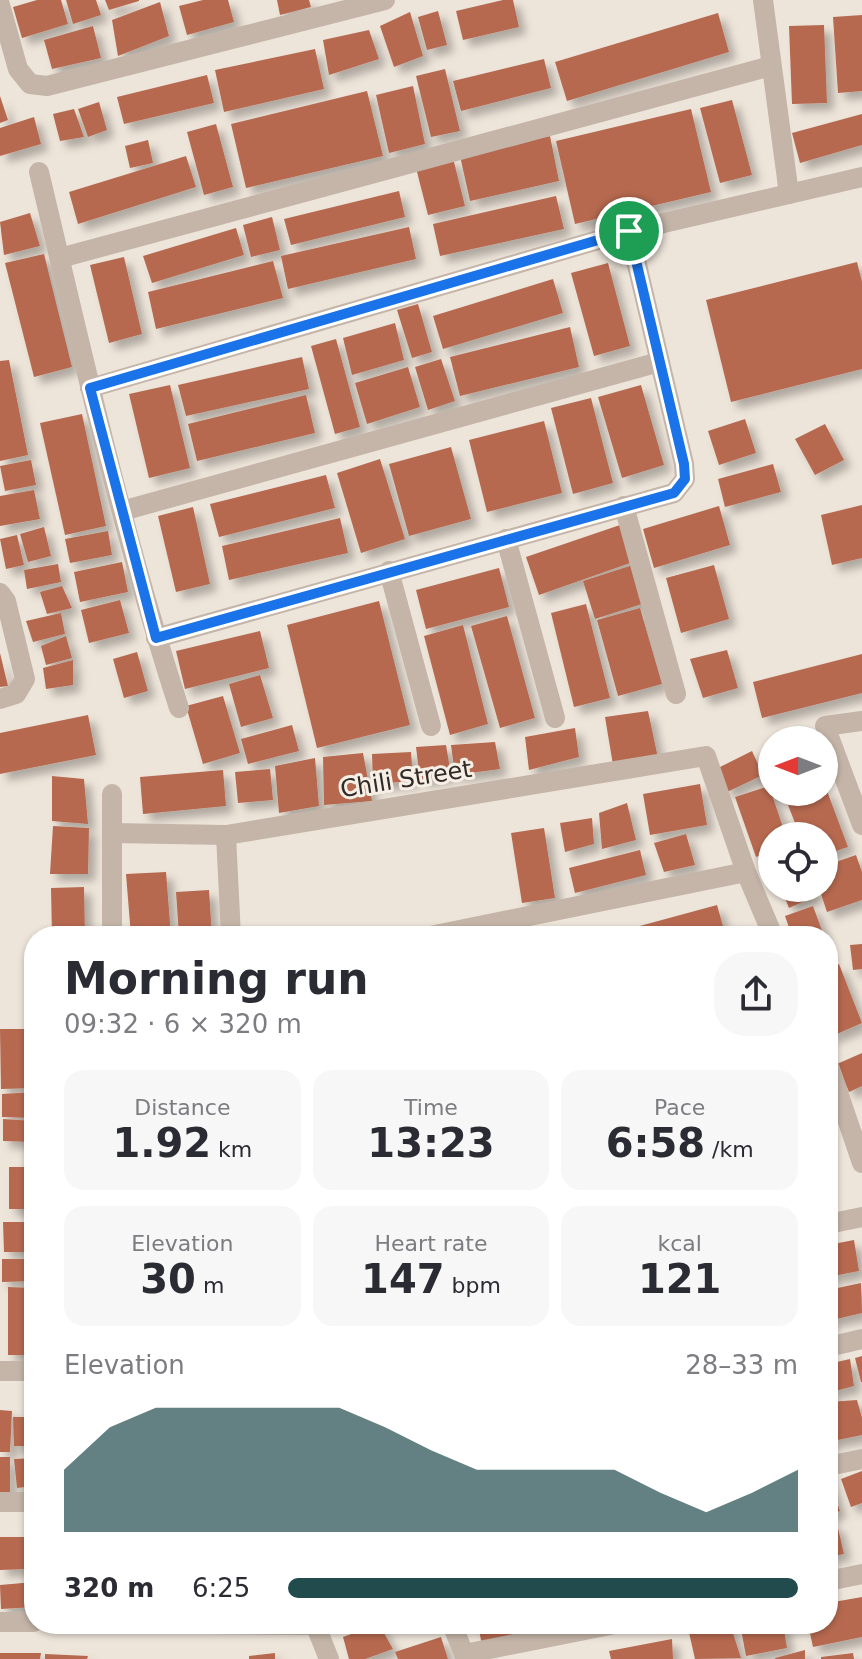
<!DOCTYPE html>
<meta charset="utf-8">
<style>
:root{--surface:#fff;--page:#f7f7f7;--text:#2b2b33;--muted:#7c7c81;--accent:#224b4e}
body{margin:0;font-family:"DejaVu Sans",sans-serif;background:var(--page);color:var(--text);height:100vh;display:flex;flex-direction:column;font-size:30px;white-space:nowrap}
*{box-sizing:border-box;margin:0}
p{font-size:26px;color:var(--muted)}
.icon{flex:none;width:44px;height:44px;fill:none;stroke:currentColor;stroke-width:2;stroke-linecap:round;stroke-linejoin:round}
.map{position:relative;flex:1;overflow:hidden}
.side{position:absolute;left:24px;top:926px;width:814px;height:708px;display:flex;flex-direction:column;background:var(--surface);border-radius:32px;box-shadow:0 2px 6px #0004}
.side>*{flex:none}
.needle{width:52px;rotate:270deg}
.tools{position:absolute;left:758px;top:726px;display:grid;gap:16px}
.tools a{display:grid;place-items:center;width:80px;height:80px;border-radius:50%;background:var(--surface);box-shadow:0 2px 6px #0004;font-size:40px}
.pin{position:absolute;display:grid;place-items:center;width:68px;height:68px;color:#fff;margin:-34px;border:4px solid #fff;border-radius:50%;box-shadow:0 2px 8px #0007}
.round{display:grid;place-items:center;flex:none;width:84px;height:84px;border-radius:32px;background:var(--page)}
.head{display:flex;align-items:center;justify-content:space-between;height:136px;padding:0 40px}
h1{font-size:44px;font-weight:600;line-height:60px}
.stats{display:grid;grid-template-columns:repeat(3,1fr);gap:12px;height:136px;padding:8px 40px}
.stats div{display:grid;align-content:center;border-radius:20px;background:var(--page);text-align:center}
.stats b{font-size:40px;font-weight:600}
.stats small{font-size:22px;font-weight:400}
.stats p{font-size:22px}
.chart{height:224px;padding:16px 40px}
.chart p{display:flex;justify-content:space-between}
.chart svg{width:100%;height:144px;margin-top:8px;fill:var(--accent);opacity:.7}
ul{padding:0 40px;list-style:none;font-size:26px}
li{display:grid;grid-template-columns:128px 96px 1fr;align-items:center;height:60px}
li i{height:20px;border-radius:10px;background:var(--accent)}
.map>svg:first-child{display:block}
.building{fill:#b66950;filter:url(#shadow)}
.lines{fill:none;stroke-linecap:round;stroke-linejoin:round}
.minor{stroke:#c4b5a8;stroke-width:20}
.route-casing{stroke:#fff;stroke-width:16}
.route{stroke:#1a73e8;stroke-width:10}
.labels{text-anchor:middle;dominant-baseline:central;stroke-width:6;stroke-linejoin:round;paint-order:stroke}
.street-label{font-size:24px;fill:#322a27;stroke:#f6efe6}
</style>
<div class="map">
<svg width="862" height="1659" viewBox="0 0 862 1659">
<defs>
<filter id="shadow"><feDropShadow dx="7" dy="7" stdDeviation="4" flood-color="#0004"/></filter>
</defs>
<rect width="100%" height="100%" fill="#eee5da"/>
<g class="building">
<polygon points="37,0 61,0 68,24 22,38 13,7"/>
<polygon points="66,0 96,0 101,15 73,24"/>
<polygon points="105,0 139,0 139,1 109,10"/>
<polygon points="203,0 228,0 234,22 187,35 179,6"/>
<polygon points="277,0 309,0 311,7 280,15"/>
<polygon points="503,0 513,0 519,27 463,40 456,11"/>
<polygon points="160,2 169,36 118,56 112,20"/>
<polygon points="438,11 447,45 427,50 418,17"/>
<polygon points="410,12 423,56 394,67 380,26"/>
<polygon points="718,13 729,52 567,101 555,62"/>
<polygon points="862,15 862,91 838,93 833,17"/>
<polygon points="824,25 827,103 792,104 789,26"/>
<polygon points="93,26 101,58 52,69 44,40"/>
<polygon points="369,30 379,59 329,75 323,40"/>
<polygon points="315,49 324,89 224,112 215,70"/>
<polygon points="544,59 551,88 461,111 453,81"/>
<polygon points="445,69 460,131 431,137 416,76"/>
<polygon points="207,75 214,103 124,124 117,97"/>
<polygon points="413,86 425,144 389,153 376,95"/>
<polygon points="367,91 383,156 246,188 231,124"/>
<polygon points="0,96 8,120 0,123"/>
<polygon points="732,100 752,175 720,183 700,108"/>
<polygon points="99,102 107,130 88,137 78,109"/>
<polygon points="74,109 84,137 60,141 53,114"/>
<polygon points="691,109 711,192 575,224 556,141"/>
<polygon points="862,114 862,145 800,163 792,133"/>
<polygon points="34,117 41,144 0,156 0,128"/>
<polygon points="216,124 233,187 204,195 187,132"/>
<polygon points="550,136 559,181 470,201 460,156"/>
<polygon points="148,140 153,163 130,168 125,146"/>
<polygon points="186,156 196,187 78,224 69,192"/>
<polygon points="453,158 465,206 428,215 416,168"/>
<polygon points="399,191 405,217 291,245 284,219"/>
<polygon points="556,196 564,229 440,256 433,224"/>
<polygon points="30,213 40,246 4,255 0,222"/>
<polygon points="272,217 280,250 251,257 243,225"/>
<polygon points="409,227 416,259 288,289 281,256"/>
<polygon points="236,228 244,255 152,283 143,256"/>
<polygon points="44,254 72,367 34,377 5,263"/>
<polygon points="124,257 142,334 109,343 90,265"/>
<polygon points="273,261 283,298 156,329 148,292"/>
<polygon points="857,262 862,282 862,369 731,402 706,300"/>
<polygon points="608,263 630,346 594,356 571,273"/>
<polygon points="553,279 563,313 443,349 433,316"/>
<polygon points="418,304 432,352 412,358 397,310"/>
<polygon points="395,323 404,360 352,375 343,338"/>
<polygon points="570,327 579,367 460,396 450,357"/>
<polygon points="336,339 360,427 335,434 311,346"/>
<polygon points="302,357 309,389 186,416 178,385"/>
<polygon points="441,359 455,401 428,410 415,367"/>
<polygon points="9,360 28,455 0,461 0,361"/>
<polygon points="408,367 420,407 367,424 355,383"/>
<polygon points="170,385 190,468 149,478 129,394"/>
<polygon points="641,385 664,465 622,478 598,397"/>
<polygon points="306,395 315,433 197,461 188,424"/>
<polygon points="591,398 613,483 573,494 551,408"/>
<polygon points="82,414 106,526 65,535 40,423"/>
<polygon points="745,419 756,453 719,465 708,431"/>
<polygon points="544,421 562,493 487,512 469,440"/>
<polygon points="825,424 844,460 815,475 795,439"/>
<polygon points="451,447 471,519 409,536 389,464"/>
<polygon points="380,459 405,539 361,553 337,473"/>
<polygon points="31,460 36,485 5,491 0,466"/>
<polygon points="773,464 781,492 725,507 718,479"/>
<polygon points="326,475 335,508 219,537 210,504"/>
<polygon points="34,490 40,519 0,526 0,496"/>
<polygon points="862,505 862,558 832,565 821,515"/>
<polygon points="719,506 730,545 654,568 643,529"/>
<polygon points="193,507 210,584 176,592 158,516"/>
<polygon points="340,518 348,553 229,580 222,546"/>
<polygon points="620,525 633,562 539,595 526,557"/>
<polygon points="44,527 51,556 28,562 20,534"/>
<polygon points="108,531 112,555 70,563 65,539"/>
<polygon points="17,535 24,565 6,569 0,539"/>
<polygon points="122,562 128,592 80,602 74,572"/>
<polygon points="58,564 61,582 27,589 24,570"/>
<polygon points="636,564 648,602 595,619 583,581"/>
<polygon points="714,565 729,619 681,633 666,578"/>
<polygon points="499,568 509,607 426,629 416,590"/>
<polygon points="62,586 72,608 47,614 40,592"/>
<polygon points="120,600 129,633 89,643 81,610"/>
<polygon points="379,601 410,725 317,748 287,625"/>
<polygon points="586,604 610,698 574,707 551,613"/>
<polygon points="640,608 662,684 618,696 597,620"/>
<polygon points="61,613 65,634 33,642 26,621"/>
<polygon points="507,616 535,718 500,728 471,626"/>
<polygon points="463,625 488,724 450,735 424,636"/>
<polygon points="260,631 269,668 185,689 176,651"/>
<polygon points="66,636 72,658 46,665 41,646"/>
<polygon points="727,650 738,688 703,698 690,659"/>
<polygon points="137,652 148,691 124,698 113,659"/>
<polygon points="0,653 8,686 0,687"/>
<polygon points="862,654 862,693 762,718 753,682"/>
<polygon points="73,660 73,685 46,689 43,668"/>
<polygon points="260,675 273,718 241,727 229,684"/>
<polygon points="223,696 240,753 203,764 186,706"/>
<polygon points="648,711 658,758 613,765 605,717"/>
<polygon points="88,715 96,755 0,774 0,733"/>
<polygon points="292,725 299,751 248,764 241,739"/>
<polygon points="575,728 579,757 529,770 525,737"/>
<polygon points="495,742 500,769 455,775 451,745"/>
<polygon points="446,745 451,775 420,780 416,747"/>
<polygon points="752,751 763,775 727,792 716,769"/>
<polygon points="411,752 413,781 373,784 372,754"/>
<polygon points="363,753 372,801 324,805 323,757"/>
<polygon points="315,758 319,806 279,813 275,766"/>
<polygon points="270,769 273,800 238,803 235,772"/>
<polygon points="223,770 226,806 143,814 140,777"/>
<polygon points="52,776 84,779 88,824 52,821"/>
<polygon points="824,783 848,847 824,855 824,836 800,836 783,792 824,792"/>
<polygon points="700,784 707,825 650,835 643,794"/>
<polygon points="769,786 786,836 772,836 772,851 756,857 735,797"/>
<polygon points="627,803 636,840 602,849 599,813"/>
<polygon points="592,818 594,844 565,852 560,823"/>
<polygon points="53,826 89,828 88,874 50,874"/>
<polygon points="544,828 555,898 522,903 511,833"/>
<polygon points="686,834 695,865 664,872 654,843"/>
<polygon points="640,850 646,875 575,893 569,868"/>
<polygon points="856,855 862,872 862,900 827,912 819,888 824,888 824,866"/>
<polygon points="166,872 171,936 131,936 126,874"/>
<polygon points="84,887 85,936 52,936 51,888"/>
<polygon points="781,888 813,888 816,896 789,908"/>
<polygon points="209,890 212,936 179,936 176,892"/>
<polygon points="717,905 725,933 716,936 638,936 636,927"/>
<polygon points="813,906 824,936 792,936 785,916"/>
<polygon points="862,944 862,969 853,970 850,945"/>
<polygon points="839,964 862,1023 830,1037 828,969"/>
<polygon points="0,1029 34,1029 34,1088 1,1089"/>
<polygon points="862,1053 862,1086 849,1092 837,1064"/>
<polygon points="34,1092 34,1118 2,1117 2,1094"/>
<polygon points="3,1119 34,1121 34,1142 3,1141"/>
<rect x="9" y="1167" width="25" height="42"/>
<polygon points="3,1222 34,1222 34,1252 4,1252"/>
<polygon points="854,1240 859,1271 828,1277 828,1245"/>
<polygon points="2,1259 34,1259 34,1281 2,1282"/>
<polygon points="861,1283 862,1313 828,1321 828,1290"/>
<polygon points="8,1287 34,1288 34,1355 8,1355"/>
<polygon points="862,1356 862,1382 861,1382 855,1358"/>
<polygon points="850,1359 854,1386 828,1393 828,1364"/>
<polygon points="857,1400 862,1418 862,1435 828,1442 828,1402"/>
<polygon points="0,1410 12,1411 10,1452 0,1452"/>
<polygon points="13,1417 34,1417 34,1446 14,1446"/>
<rect x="0" y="1457" width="10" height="38"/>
<polygon points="34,1458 34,1486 17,1488 14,1459"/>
<polygon points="862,1471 862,1503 851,1507 841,1479"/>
<polygon points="828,1477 840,1511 828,1515"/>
<polygon points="837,1524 844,1554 828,1557 828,1526"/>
<polygon points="0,1537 26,1537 26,1569 0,1570"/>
<polygon points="34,1582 34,1607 1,1609 0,1585"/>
<polygon points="862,1597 862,1637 813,1647 808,1624 828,1624 828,1603"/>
<polygon points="379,1624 393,1649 365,1659 349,1659 343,1637"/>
<polygon points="478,1624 526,1624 527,1629 482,1646"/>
<polygon points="699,1624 730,1624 741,1658 695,1659 688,1628"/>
<polygon points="740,1624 783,1624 787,1648 746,1656"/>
<polygon points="441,1637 448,1659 398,1659 395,1652"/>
<polygon points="672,1639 673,1659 611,1659 609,1651"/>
<polygon points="805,1650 805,1659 775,1659 775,1658"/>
<polygon points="0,1653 41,1653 40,1659 0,1659"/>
<polygon points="275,1653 275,1659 249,1659 249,1656"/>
<polygon points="853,1653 854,1659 821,1659 821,1657"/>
<polygon points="45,1654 88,1656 87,1659 45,1659"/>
</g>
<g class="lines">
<g class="minor">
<polyline points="763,0 789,194"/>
<polyline points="0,5 18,69 30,84 47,86 385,0"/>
<path d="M 39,172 C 82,352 122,533 179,708"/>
<polyline points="60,258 771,66"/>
<polyline points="90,388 629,231 862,177"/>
<polyline points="624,506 676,694"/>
<polyline points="122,511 659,362"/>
<polyline points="506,539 555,718"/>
<polyline points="389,571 431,726"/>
<polyline points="0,593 6,601 25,679 16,694 0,699"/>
<polyline points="156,638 674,493 685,479 684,464 629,231"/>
<polyline points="862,721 825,726 862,825"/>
<polyline points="112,794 112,936"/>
<polyline points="112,833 226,835 706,756 746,872 773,936"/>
<polyline points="226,835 231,936"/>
<polyline points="430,936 746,872"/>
<polyline points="828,1063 862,1163"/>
<polyline points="828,1224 862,1217"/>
<polyline points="828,1347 862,1339"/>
<polyline points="0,1371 34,1371"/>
<polyline points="828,1466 862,1459"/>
<polyline points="0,1502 34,1502"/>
<polyline points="828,1581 862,1574"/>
<polyline points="0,1622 34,1622"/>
<polyline points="210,1624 316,1625"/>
<polyline points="315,1624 329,1659"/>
<polyline points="452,1624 466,1659"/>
<polyline points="464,1654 615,1624"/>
</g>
</g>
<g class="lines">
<g class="route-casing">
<polygon id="route" points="629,231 684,464 685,479 674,493 156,638 90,388"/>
</g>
<use href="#route" class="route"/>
</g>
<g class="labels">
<g class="street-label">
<text transform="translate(406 779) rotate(-9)">Chili Street</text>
</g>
</g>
</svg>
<div class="tools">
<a><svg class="needle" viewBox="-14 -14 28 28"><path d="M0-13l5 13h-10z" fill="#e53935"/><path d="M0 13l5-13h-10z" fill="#7c7c81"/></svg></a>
<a><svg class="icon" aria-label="locate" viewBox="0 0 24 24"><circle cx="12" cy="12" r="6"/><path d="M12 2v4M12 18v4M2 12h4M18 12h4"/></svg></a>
</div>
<div class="pin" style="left:629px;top:231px;background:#1e9e55"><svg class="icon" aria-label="arrive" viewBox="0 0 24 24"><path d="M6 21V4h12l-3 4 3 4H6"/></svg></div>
<section class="side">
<div class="head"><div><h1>Morning run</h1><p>09:32 · 6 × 320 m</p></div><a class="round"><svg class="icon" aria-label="share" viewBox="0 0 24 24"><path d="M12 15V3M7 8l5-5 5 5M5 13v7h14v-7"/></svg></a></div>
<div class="stats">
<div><p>Distance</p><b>1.92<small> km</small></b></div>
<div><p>Time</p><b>13:23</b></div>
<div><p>Pace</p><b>6:58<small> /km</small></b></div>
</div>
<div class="stats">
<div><p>Elevation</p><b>30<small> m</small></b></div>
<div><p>Heart rate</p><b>147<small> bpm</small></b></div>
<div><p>kcal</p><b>121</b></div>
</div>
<div class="chart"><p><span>Elevation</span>28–33 m</p>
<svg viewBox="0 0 160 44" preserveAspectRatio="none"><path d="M0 44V25L10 12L20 6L30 6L40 6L50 6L60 6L70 12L80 19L90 25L100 25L110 25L120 25L130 32L140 38L150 32L160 25V44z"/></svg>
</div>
<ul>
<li><b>320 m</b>6:25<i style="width:100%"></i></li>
</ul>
</section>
</div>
